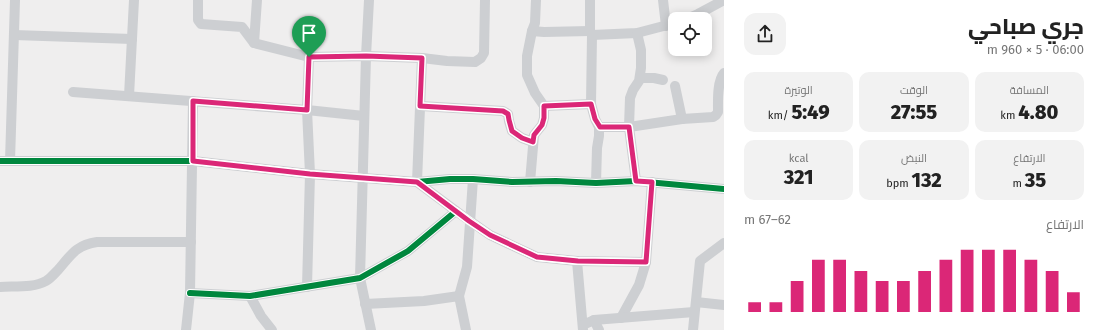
<!DOCTYPE html>
<html lang="ar">
<meta charset="utf-8">
<style>
:root{--surface:#fff;--page:#f2f2f2;--text:#222;--muted:#767676;--accent:#db2777}
body{margin:0;font-family:"Fira Sans",Cairo,sans-serif;background:var(--page);color:var(--text);direction:rtl;height:100vh;display:flex;flex-direction:column;font-size:15px;white-space:nowrap}
*{box-sizing:border-box;margin:0}
p{font-size:13px;color:var(--muted)}
.icon{flex:none;width:22px;height:22px;fill:none;stroke:currentColor;stroke-width:2;stroke-linecap:round;stroke-linejoin:round}
.map{position:relative;flex:1;overflow:hidden;direction:ltr}
.panel{display:flex;flex-direction:column;background:var(--surface);width:380px}
.panel>*{flex:none}
.fabs{position:absolute;left:668px;top:12px;display:grid;gap:8px}
.fabs a{display:grid;place-items:center;width:44px;height:44px;border-radius:8px;background:var(--surface);box-shadow:0 2px 10px #0003;font-size:20px}
.pin{position:absolute;display:grid;place-items:center;width:34px;height:34px;color:#fff;margin:-41px -17px;border-radius:50% 50% 50% 0;rotate:-45deg;box-shadow:0 0 4px #0007}
.pin .icon{rotate:45deg}
.round{display:grid;place-items:center;flex:none;width:42px;height:42px;border-radius:12px;background:var(--page)}
.head{display:flex;align-items:center;justify-content:space-between;height:68px;padding:0 20px}
h1{font-size:22px;font-weight:800;line-height:30px}
.metrics{display:grid;grid-template-columns:repeat(3,1fr);gap:6px;height:68px;padding:4px 20px}
.metrics div{display:grid;align-content:center;border-radius:10px;background:var(--page);text-align:center}
.metrics b{font-size:20px;font-weight:800}
.metrics small{font-size:11px;font-weight:400}
.metrics p{font-size:11px}
.chart{height:112px;padding:8px 20px}
.chart p{display:flex;justify-content:space-between}
.chart svg{width:100%;height:72px;margin-top:4px;stroke:var(--accent);stroke-width:6}
main{display:flex;flex:1;min-height:0}
.map>svg:first-child{display:block}
.lines{fill:none;stroke-linecap:round;stroke-linejoin:round}
.street{stroke:#cdcfd2;stroke-width:10}
.cycleway-casing{stroke:#fff;stroke-width:8}
.cycleway{stroke:#00873e;stroke-width:6}
.route-casing{stroke:#fff;stroke-width:8}
.route{stroke:#db2777;stroke-width:5}
</style>
<main>
<section class="panel">
<div class="head"><div><h1>جري صباحي</h1><p>06:00 · 5 × 960 m</p></div><a class="round"><svg class="icon" aria-label="share" viewBox="0 0 24 24"><path d="M12 15V3M7 8l5-5 5 5M5 13v7h14v-7"/></svg></a></div>
<div class="metrics">
<div><p>المسافة</p><b>4.80<small> km</small></b></div>
<div><p>الوقت</p><b>27:55</b></div>
<div><p>الوتيرة</p><b>5:49<small> /km</small></b></div>
</div>
<div class="metrics">
<div><p>الارتفاع</p><b>35<small> m</small></b></div>
<div><p>النبض</p><b>132<small> bpm</small></b></div>
<div><p>kcal</p><b>321</b></div>
</div>
<div class="chart"><p><span>الارتفاع</span>62–67 m</p>
<svg viewBox="0 0 160 44" preserveAspectRatio="none"><path d="M5 44V38M15 44V38M25 44V25M35 44V12M45 44V12M55 44V19M65 44V25M75 44V25M85 44V19M95 44V12M105 44V6M115 44V6M125 44V6M135 44V12M145 44V19M155 44V32"/></svg>
</div>
</section>
<div class="map">
<svg width="724" height="330" viewBox="0 0 724 330">
<rect width="100%" height="100%" fill="#efeeee"/>
<g class="lines">
<g class="street">
<polyline points="198,0 198,20 201,24 242,27 254,43 309,57 366,56 422,58 447,61 475,62 481,58 484,53 485,0"/>
<polyline points="369,0 366,56 360,278 371,330"/>
<polyline points="590,0 590,31 592,35 591,104 595,119 599,127 599,136 597,148 596,183"/>
<polyline points="663,0 666,26"/>
<polyline points="686,19 698,14 724,0"/>
<polyline points="532,31 544,32 590,31"/>
<polyline points="14,35 132,39"/>
<polyline points="592,35 637,33 675,23"/>
<polyline points="254,43 257,0"/>
<polyline points="422,58 417,182 456,211"/>
<polyline points="640,78 654,78 663,80"/>
<polyline points="675,86 682,119"/>
<polyline points="73,92 307,110 364,116"/>
<polyline points="129,96 134,0"/>
<polyline points="421,106 503,111 508,114 509,121 512,131 522,138 533,142"/>
<polyline points="544,106 591,104"/>
<path d="M 599,127 L 629,127 L 682,119 L 713,117 L 716,115 L 718,112 C 718,101 717,81 724,73"/>
<polyline points="0,161 193,161 310,174 417,182 450,179 473,179 512,182 556,181 596,183 636,181 724,189"/>
<polyline points="10,161 15,0"/>
<polyline points="636,181 629,127 630,98 633,90 639,81 641,68 641,50 637,33"/>
<polyline points="530,182 534,135 542,125 544,118 544,106 535,93 527,75 527,56 532,31 535,23 536,0"/>
<polyline points="577,261 583,330"/>
<path d="M 0,287 C 14,286 34,288 46,281 C 51,278 54,274 58,270 C 71,255 76,245 97,242 L 191,242"/>
<polyline points="307,287 310,174 307,110 309,57"/>
<polyline points="190,293 250,296 360,278 408,251 456,211 490,235 537,257 577,261 646,262"/>
<polyline points="250,296 261,316 272,330"/>
<polyline points="696,302 724,305"/>
<polyline points="365,304 424,301 459,296"/>
<polyline points="621,318 639,285 646,262 652,182"/>
<polyline points="594,320 599,330"/>
<polyline points="583,325 594,320 694,312"/>
<polyline points="186,330 190,293 193,101"/>
<polyline points="466,330 459,296 467,267 473,179"/>
<polyline points="693,330 700,261 724,243"/>
</g>
<g class="cycleway-casing">
<g id="cycleway">
<polyline points="0,161 193,161 310,174 417,182 450,179 473,179 512,182 556,181 596,183 636,181 724,189"/>
<polyline points="190,293 250,296 360,278 408,251 456,211 490,235 537,257 577,261 646,262"/>
</g>
</g>
<use href="#cycleway" class="cycleway"/>
</g>
<g class="lines">
<g class="route-casing">
<polygon id="route" points="366,56 422,58 420,106 503,111 508,114 509,120 512,131 522,138 533,142 534,135 542,125 544,118 544,106 591,104 595,119 600,127 629,127 636,181 652,182 646,262 578,261 537,257 490,235 469,221 417,182 310,174 193,161 193,101 307,110 309,57"/>
</g>
<use href="#route" class="route"/>
</g>
</svg>
<div class="fabs">
<a><svg class="icon" aria-label="locate" viewBox="0 0 24 24"><circle cx="12" cy="12" r="6"/><path d="M12 2v4M12 18v4M2 12h4M18 12h4"/></svg></a>
</div>
<div class="pin" style="left:309px;top:57px;background:#1e9e55"><svg class="icon" aria-label="arrive" viewBox="0 0 24 24"><path d="M6 21V4h12l-3 4 3 4H6"/></svg></div>
</div>
</main>
